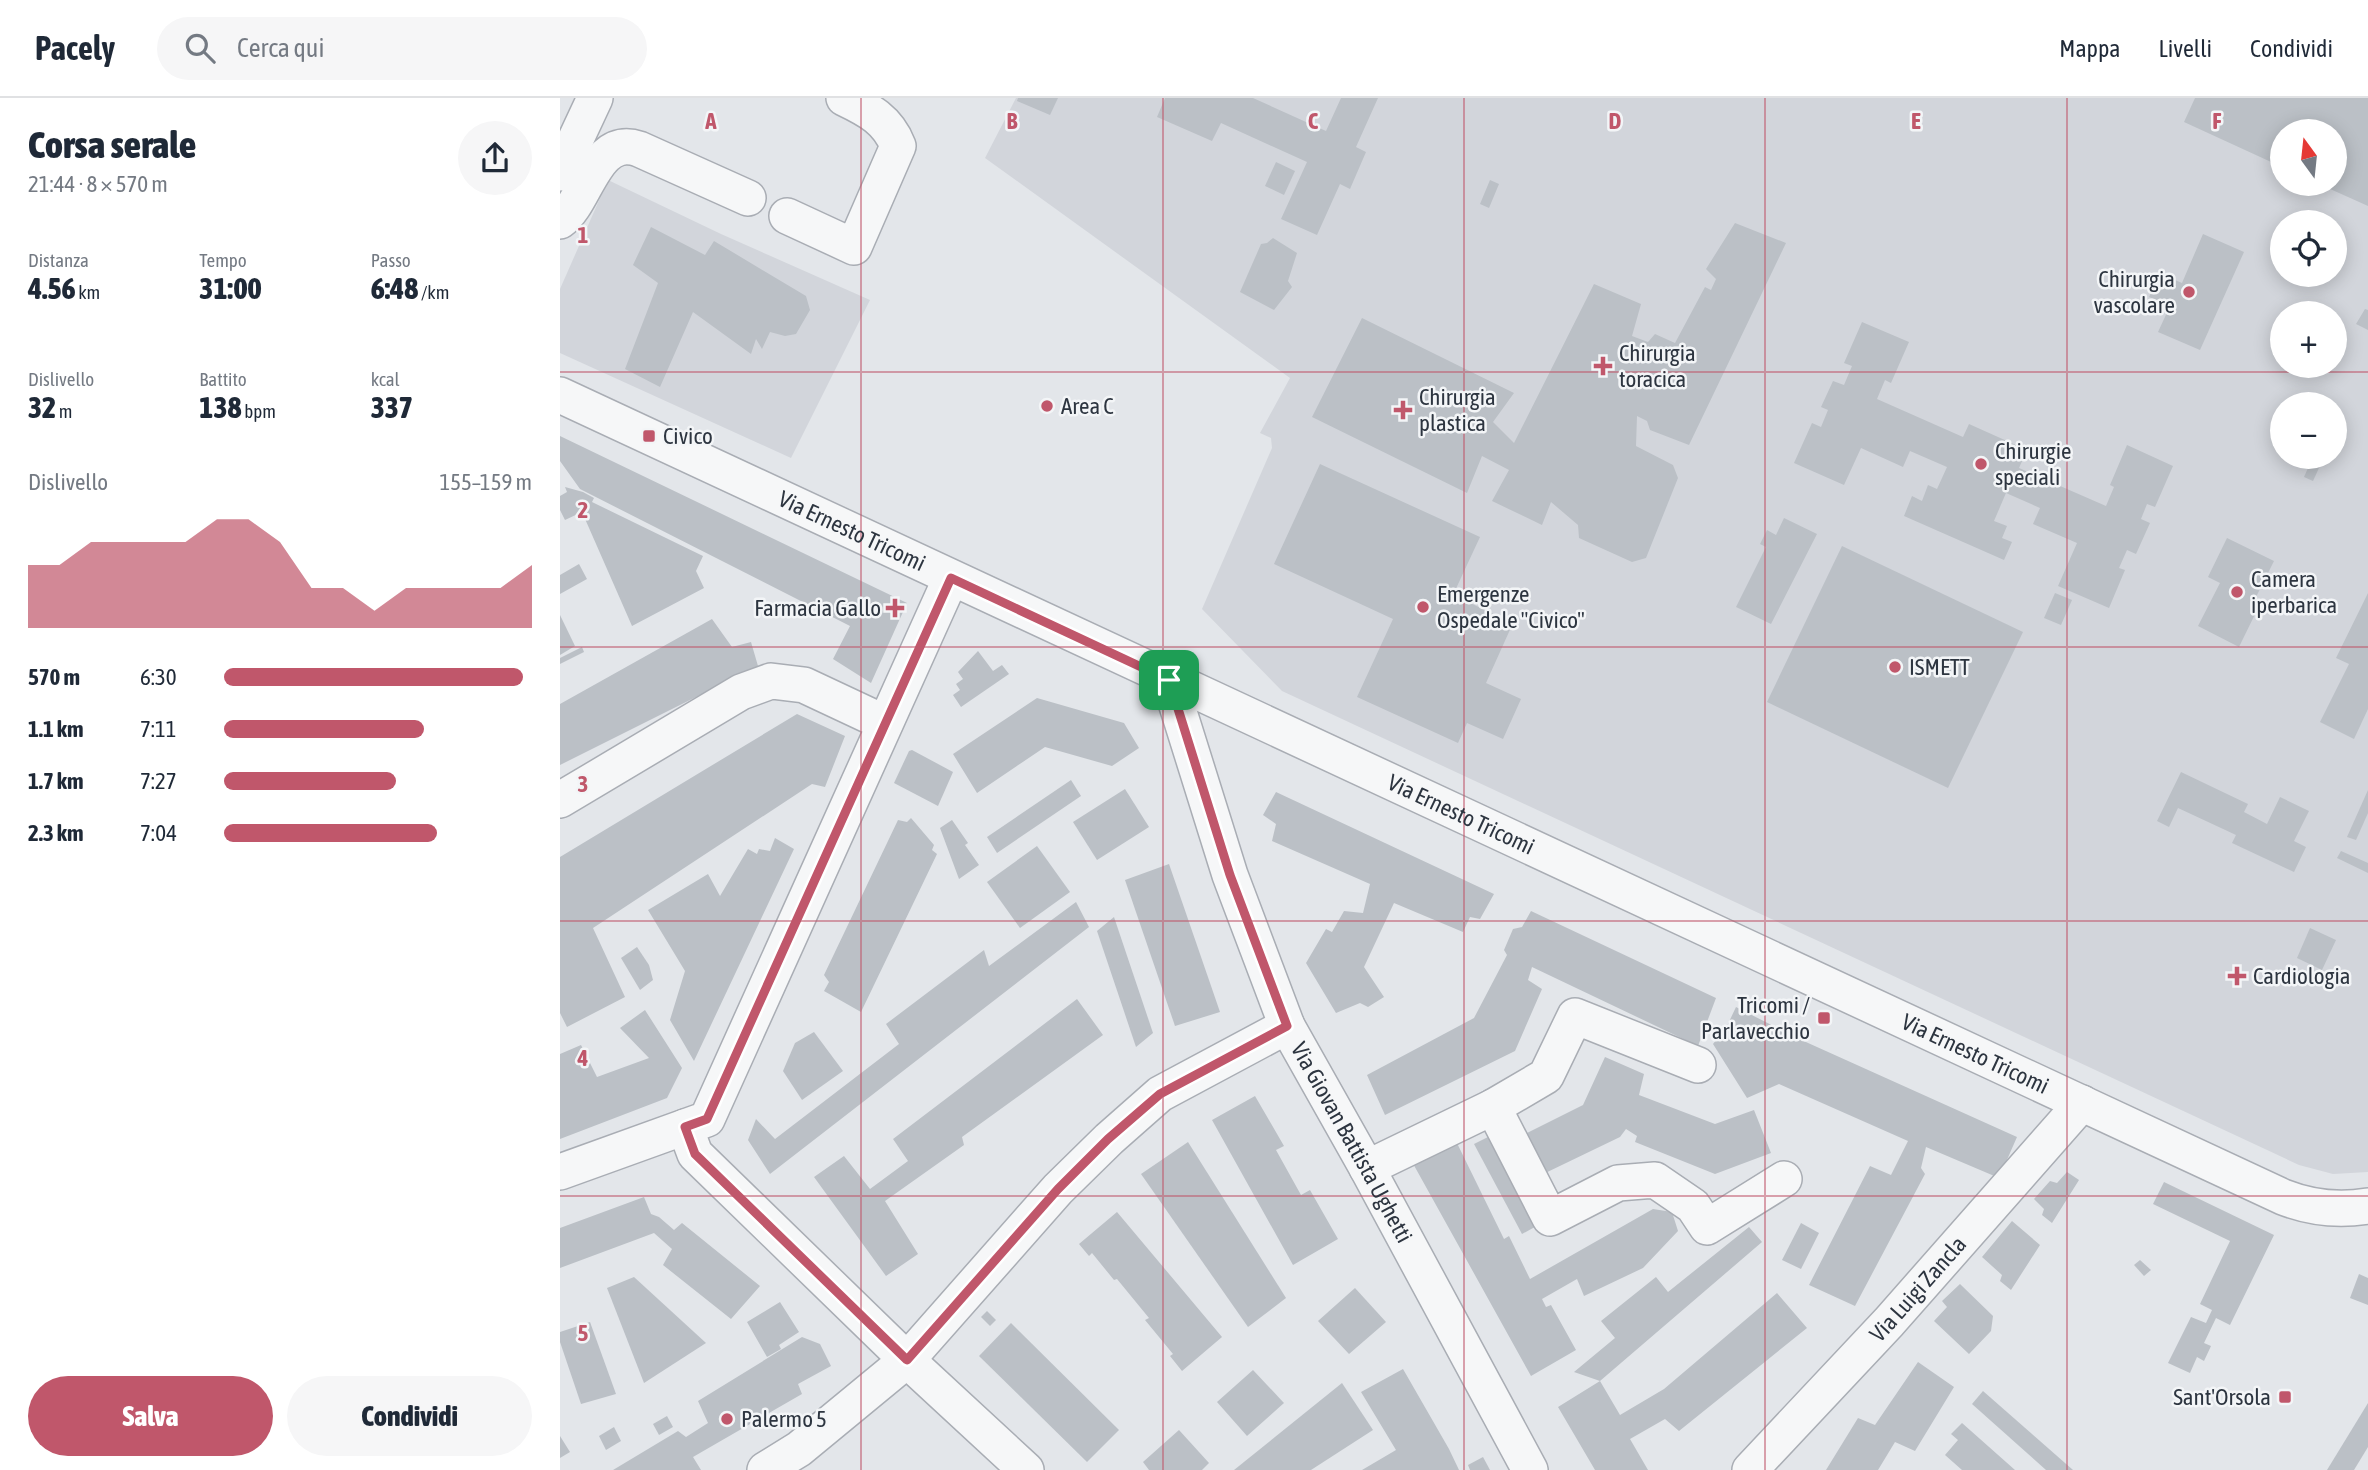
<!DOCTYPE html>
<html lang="it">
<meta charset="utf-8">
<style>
:root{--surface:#fff;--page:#f6f6f7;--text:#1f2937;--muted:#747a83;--line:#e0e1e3;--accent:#c0576b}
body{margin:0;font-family:"Asap Condensed",sans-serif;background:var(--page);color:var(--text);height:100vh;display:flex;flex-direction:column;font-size:26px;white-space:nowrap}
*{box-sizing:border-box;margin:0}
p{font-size:23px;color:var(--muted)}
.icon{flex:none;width:38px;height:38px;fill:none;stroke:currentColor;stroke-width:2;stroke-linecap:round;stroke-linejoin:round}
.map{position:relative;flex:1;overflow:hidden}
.side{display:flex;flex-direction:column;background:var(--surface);width:560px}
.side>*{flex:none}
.needle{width:46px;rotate:345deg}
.tools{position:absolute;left:1710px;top:21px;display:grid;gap:14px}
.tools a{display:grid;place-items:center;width:77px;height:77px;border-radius:50%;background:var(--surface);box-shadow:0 4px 18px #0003;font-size:35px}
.pin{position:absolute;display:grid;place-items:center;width:60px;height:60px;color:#fff;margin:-30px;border-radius:14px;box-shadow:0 4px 10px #0006}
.round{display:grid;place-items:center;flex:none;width:74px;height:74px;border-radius:37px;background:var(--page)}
.overview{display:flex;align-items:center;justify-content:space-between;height:119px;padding:0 28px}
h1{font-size:38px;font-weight:800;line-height:52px}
.stats{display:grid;grid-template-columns:repeat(3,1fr);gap:10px;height:119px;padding:7px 28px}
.stats div{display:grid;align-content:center}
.stats b{font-size:30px;font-weight:800}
.stats small{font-size:19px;font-weight:400}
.stats p{font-size:19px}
.chart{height:196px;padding:14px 28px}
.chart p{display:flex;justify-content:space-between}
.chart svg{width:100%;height:126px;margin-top:7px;fill:var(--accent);opacity:.7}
.action{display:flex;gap:14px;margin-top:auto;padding:14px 28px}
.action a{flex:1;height:80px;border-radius:42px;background:var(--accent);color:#fff;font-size:28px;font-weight:800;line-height:80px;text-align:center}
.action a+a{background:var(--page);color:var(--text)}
ul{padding:0 28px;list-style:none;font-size:23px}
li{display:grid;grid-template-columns:112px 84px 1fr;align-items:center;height:52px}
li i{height:18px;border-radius:9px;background:var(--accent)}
header{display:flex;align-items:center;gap:42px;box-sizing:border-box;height:98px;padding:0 35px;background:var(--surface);border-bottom:2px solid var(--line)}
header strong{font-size:33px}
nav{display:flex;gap:38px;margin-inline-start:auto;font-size:24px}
.search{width:490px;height:63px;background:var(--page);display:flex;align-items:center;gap:18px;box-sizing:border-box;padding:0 24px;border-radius:38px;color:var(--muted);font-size:26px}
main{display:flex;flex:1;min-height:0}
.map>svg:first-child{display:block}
.built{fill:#d2d5db;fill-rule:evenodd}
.building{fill:#bbc0c6}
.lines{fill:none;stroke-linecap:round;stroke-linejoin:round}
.minor-casing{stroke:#a9adb4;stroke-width:38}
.minor{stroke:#f6f7f8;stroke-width:35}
.route-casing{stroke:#fff;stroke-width:14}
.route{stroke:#c0576b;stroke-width:9}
.grid{fill:none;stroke:#c0576b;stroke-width:2;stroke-opacity:0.55}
.poi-dot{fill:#c0576b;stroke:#f3f5f7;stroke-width:2.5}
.labels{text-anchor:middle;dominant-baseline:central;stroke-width:5;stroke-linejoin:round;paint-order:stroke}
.poi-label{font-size:23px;fill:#2d3540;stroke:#f3f5f7;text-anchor:start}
.street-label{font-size:23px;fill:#2d3540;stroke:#f3f5f7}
.grid-label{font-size:23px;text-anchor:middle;font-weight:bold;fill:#c0576b;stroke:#f3f5f7;stroke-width:5;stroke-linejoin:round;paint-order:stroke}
</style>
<header>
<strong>Pacely</strong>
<div class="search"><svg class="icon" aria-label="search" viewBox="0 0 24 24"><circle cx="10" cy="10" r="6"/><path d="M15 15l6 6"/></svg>Cerca qui</div>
<nav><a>Mappa</a><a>Livelli</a><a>Condividi</a></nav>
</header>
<main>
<section class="side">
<div class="overview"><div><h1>Corsa serale</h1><p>21:44 · 8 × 570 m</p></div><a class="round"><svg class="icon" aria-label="share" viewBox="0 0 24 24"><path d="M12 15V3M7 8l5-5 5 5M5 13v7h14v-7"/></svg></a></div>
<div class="stats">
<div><p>Distanza</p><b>4.56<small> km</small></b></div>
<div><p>Tempo</p><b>31:00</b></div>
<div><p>Passo</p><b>6:48<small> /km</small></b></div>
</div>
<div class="stats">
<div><p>Dislivello</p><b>32<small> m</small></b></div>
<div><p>Battito</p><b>138<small> bpm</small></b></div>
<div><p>kcal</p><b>337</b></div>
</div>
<div class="chart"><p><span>Dislivello</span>155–159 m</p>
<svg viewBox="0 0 160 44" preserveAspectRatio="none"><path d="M0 44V22L10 22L20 14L30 14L40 14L50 14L60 6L70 6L80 14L90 30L100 30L110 38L120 30L130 30L140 30L150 30L160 22V44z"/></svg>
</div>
<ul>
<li><b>570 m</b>6:30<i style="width:97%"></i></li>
<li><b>1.1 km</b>7:11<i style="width:65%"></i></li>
<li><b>1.7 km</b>7:27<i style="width:56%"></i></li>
<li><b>2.3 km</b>7:04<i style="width:69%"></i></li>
</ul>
<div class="action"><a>Salva</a><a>Condividi</a></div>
</section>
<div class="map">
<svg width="1808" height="1372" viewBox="0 0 1808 1372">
<rect width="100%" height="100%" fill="#e3e6ea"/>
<g class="built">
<path d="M 456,0 L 1808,0 L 1808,1074 L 1773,1076 L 1739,1067 L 722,593 L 642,511 L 712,350 L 711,340 L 700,335 L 730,280 L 425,60 ZM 1722,33 L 1774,33 L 1774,86 L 1722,86 ZM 1722,124 L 1774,124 L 1774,177 L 1722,177 ZM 1722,215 L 1774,215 L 1774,268 L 1722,268 ZM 1722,306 L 1774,306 L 1774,359 L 1722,359 Z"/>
<polygon points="48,82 161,136 310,202 231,360 0,255 0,191"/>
</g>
<g class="building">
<polygon points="458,0 498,0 490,17 457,3"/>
<polygon points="605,0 693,0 766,33 781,0 818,0 796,49 806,54 790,91 780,86 757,137 721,121 747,64 661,25 652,43 597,19"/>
<polygon points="1635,0 1808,0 1808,108 1759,86 1774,86 1774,33 1722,33 1722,69 1624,24"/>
<polygon points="716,64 735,73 724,97 705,88"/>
<polygon points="930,82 939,86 929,110 920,106"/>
<polygon points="1175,125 1226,145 1129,347 1090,332 1087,323 1077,318 1076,348 1113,367 1118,380 1086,460 1072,464 1019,440 1018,427 991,404 982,427 932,403 949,372 922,358 907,395 752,319 802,220 954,295 933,324 954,345 1034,186 1081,206 1072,238 1088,244 1095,236 1115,245 1145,189 1151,192 1156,181 1146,171"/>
<polygon points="91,129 145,157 154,143 246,198 250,212 236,236 225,238 210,234 202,251 196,241 191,256 133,214 100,289 65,271 98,185 73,167"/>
<polygon points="1643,136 1684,154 1640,252 1598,234 1610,208 1589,199 1596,185 1604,189 1608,179 1622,185"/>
<polygon points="713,140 737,155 728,183 732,189 714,212 680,194 701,146 707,145"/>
<polygon points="1805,211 1808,212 1808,232 1796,226"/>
<polygon points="1302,224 1349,244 1331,285 1325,282 1317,301 1403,339 1409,326 1467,352 1459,370 1546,408 1554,389 1550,387 1567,347 1613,368 1595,409 1587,406 1581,421 1590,425 1576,456 1567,452 1559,470 1565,472 1549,510 1498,488 1517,445 1473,426 1480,410 1446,395 1434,423 1447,428 1442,440 1452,444 1444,462 1344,418 1352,398 1362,403 1368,387 1377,391 1387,369 1350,353 1343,369 1301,350 1284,387 1234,365 1252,325 1261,329 1268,312 1261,309 1273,283 1284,287 1292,268 1284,265"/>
<polygon points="0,338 347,505 311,585 273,561 290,528 20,391 0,363"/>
<polygon points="1753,359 1764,359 1753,383 1744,379"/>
<polygon points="760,366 920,439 893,497 953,525 926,585 961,601 943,641 907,625 898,645 797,599 833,521 714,466"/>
<polygon points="5,389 23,394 34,400 32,404 143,458 136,473 144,490 72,528 22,414 5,422 0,412 0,398 7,394"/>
<polygon points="1224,420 1257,436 1211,526 1176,509 1206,449 1200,446 1207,432 1216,437"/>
<polygon points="1667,440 1714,463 1694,503 1700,506 1679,549 1638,528 1660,485 1648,479"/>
<polygon points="1282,448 1463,534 1388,690 1207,604"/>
<polygon points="19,466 27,481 0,496 0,477"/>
<polygon points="1495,495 1512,502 1501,527 1484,520"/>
<polygon points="1808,495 1808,611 1794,641 1760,624 1789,566 1776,560"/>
<polygon points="0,517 15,548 0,557"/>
<polygon points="152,521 172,549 191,544 198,568 0,667 0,606"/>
<polygon points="22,549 24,554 0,566 0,560"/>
<polygon points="418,553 433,573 442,567 449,576 401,609 393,597 400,592 396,586 403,581 398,574"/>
<polygon points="477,600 564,625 579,650 552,668 485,649 417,695 393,656"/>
<polygon points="237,616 285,638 265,689 252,686 33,830 65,899 7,929 0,915 0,759"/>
<polygon points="352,652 393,674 378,708 334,685 349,653"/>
<polygon points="1621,674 1688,706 1684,714 1707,726 1720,699 1749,713 1734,743 1746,749 1734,774 1672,745 1676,737 1618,710 1609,729 1597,723"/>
<polygon points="511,682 521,698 437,755 427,739"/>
<polygon points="565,691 589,729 537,762 513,724"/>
<polygon points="1808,692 1808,715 1796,742 1787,739"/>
<polygon points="716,694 934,796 920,821 910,819 903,834 834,805 804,869 824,899 808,909 800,905 776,915 746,865 766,831 772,834 784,813 803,815 810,786 712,743 716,726 703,717"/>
<polygon points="351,720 374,747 372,752 377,756 301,914 264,893 269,884 264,877 338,722 347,724"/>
<polygon points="392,722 408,745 405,747 419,767 399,781 380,730"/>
<polygon points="215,740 234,751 134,963 110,922 125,873 88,812 148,776 160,798 188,751 197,756 199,751 210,753"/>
<polygon points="477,748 510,794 460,830 427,784"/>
<polygon points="1781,753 1808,765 1808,775 1777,760"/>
<polygon points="609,766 660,914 615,928 565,782"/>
<polygon points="516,804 529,829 210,1076 188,1042 196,1021 215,1041 339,946 326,926 424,852 429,868"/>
<polygon points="971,813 1156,900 1138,948 972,869 968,882 982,891 955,953 825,1017 807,977 914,920 947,857 944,852 953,831 962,829"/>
<polygon points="554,819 593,935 576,949 537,833"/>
<polygon points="1750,830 1776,842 1762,872 1737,860"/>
<polygon points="77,849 89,867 93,882 80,892 61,860"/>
<polygon points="517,901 543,937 402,1039 404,1047 325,1103 358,1156 326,1178 254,1079 284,1058 310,1091 348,1063 333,1041"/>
<polygon points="1176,909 1237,940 1457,1039 1439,1080 1366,1049 1361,1070 1365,1076 1295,1208 1249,1187 1310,1068 1331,1077 1348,1043 1219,986 1187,1000 1153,946 1167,928"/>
<polygon points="85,912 122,970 107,1000 0,1041 0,956 21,947 37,979 89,960 60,930"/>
<polygon points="254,934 283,973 242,1002 223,973 235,945"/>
<polygon points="1045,959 1084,976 1079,997 1155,1026 1194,1012 1211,1055 1155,1076 1075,1044 1077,1038 1066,1031 1060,1039 977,1079 955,1041 1023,1007"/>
<polygon points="695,998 724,1048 716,1052 741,1097 750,1092 778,1141 733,1167 652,1022"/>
<polygon points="934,1036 982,1125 962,1136 914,1046"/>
<polygon points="894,1039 944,1141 949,1138 970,1181 1093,1111 1112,1114 1118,1133 1083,1170 1024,1198 1017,1181 982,1201 986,1209 991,1207 1016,1252 971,1278 851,1062"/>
<polygon points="628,1044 726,1200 688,1229 581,1076"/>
<polygon points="1507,1074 1519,1082 1492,1125 1482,1117 1484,1111 1474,1101 1490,1083 1497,1085"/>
<polygon points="1604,1084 1714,1137 1670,1227 1656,1220 1644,1245 1651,1248 1644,1263 1637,1259 1630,1275 1608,1265 1631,1219 1646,1225 1652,1212 1640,1206 1670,1143 1593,1106"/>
<polygon points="84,1099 91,1116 99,1119 114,1132 122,1125 200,1188 171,1221 103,1167 112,1151 94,1135 0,1170 0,1130"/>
<polygon points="557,1114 662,1239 622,1273 610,1258 613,1256 585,1222 589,1220 557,1181 554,1182 532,1155 529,1158 519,1146"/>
<polygon points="1452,1123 1480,1147 1451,1192 1440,1183 1442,1177 1422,1159"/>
<polygon points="1241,1125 1259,1135 1241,1171 1222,1162"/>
<polygon points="1189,1129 1202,1144 1040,1283 1014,1274 1055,1240 1041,1223 1096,1179 1108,1194"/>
<polygon points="1580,1162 1591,1172 1584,1178 1574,1167"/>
<polygon points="1799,1176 1808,1180 1808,1207 1790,1200"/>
<polygon points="74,1179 146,1245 84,1285 47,1190"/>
<polygon points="1400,1186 1433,1218 1431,1233 1409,1256 1374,1223 1387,1209 1382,1203"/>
<polygon points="795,1190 826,1224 789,1256 758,1223"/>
<polygon points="1217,1195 1247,1230 1119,1333 1105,1321 1070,1341 1088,1372 1035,1372 998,1309 1040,1283 1060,1317 1104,1291"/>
<polygon points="220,1204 239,1234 219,1247 221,1251 207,1259 187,1224"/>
<polygon points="427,1213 436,1222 430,1228 421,1219"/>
<polygon points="30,1224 56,1296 21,1306 0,1244 0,1234"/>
<polygon points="451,1225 559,1332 527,1364 419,1258"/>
<polygon points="242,1239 260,1246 271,1268 238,1286 242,1296 133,1359 141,1372 53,1372 118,1333 126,1339 148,1325 138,1303"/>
<polygon points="1358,1264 1394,1289 1355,1353 1335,1344 1318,1372 1266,1372 1298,1320 1315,1327"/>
<polygon points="843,1271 889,1351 899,1372 802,1372 836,1352 801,1294"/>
<polygon points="693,1272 724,1305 687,1338 657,1304"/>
<polygon points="782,1285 813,1332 751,1372 674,1372"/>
<polygon points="1423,1293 1513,1372 1486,1372 1412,1306"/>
<polygon points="1808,1305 1808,1349 1794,1372 1767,1372"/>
<polygon points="107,1318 113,1329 99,1337 93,1326"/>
<polygon points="1402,1325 1455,1372 1402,1372 1385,1357 1398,1342 1391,1336"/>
<polygon points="54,1329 61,1343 46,1352 39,1338"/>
<polygon points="619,1332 649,1365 642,1372 589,1372 583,1364"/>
<polygon points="0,1338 10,1354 0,1360"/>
<polygon points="923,1359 930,1372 910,1372 908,1367"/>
</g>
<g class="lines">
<g class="minor-casing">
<g id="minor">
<polyline points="0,75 35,0"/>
<path d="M 227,118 L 294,149 L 338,48 C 328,22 309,12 284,0"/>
<path d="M 0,123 C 27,104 34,36 79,51 L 188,100"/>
<path id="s1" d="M 0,297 L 1723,1099 C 1751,1110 1778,1113 1808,1108"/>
<path id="s2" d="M 609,582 L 670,777 L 727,928 L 807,1070 L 970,1372"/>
<polyline points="0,702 181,594 211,583 244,587 325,625"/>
<polyline points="933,1009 990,1120 1058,1085 1095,1082 1133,1108 1147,1129 1224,1081"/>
<polyline points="125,1029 135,1056 347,1262 466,1372"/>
<polyline points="807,1070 933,1009 986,978 1015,918 1138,967"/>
<polyline points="0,1074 147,1021 391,480"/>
<polyline points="205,1372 239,1351 347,1262 498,1091 549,1041 600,996 727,928"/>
<path id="s3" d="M 1190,1372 L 1329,1224 L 1522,1005"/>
</g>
</g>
<use href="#minor" class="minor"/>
</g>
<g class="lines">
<g class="route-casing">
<polygon id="route" points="391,480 609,582 670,777 727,928 600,996 548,1041 498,1091 347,1262 135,1056 125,1029 147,1021"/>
</g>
<use href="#route" class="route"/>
</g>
<path class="grid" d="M 301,0 L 301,1372M 603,0 L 603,1372M 904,0 L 904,1372M 1205,0 L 1205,1372M 1507,0 L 1507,1372M 0,274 L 1808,274M 0,549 L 1808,549M 0,823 L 1808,823M 0,1098 L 1808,1098"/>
<g class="poi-dot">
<circle cx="1629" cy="194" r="7"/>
<path d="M1039.5 257.5h7v7h7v7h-7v7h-7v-7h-7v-7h7z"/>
<circle cx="487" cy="308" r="7"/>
<path d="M839.5 301.5h7v7h7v7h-7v7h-7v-7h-7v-7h7z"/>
<rect x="82" y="331" width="14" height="14" rx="3.5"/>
<circle cx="1421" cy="366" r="7"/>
<circle cx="1677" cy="494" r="7"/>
<circle cx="863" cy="509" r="7"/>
<path d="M331.5 499.5h7v7h7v7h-7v7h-7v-7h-7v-7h7z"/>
<circle cx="1335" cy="569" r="7"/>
<path d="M1673.5 867.5h7v7h7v7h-7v7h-7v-7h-7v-7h7z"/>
<rect x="1257" y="913" width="14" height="14" rx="3.5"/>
<rect x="1718" y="1292" width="14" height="14" rx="3.5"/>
<circle cx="167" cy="1321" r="7"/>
</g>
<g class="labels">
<g class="poi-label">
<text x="1615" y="181" text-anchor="end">Chirurgia<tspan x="1615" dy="26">vascolare</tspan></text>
<text x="1059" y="255">Chirurgia<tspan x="1059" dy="26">toracica</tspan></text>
<text x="859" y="299">Chirurgia<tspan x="859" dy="26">plastica</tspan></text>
<text x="501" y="308">Area C</text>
<text x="103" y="338">Civico</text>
<text x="1435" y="353">Chirurgie<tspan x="1435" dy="26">speciali</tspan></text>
<text x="1691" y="481">Camera<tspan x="1691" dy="26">iperbarica</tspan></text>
<text x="877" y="496">Emergenze<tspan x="877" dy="26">Ospedale "Civico"</tspan></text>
<text x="321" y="510" text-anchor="end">Farmacia Gallo</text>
<text x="1349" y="569">ISMETT</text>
<text x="1693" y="878">Cardiologia</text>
<text x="1250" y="907" text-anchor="end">Tricomi /<tspan x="1250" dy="26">Parlavecchio</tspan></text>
<text x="1711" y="1299" text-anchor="end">Sant'Orsola</text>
<text x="181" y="1321">Palermo 5</text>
</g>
<g class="street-label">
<text stroke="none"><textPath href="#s1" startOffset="322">Via Ernesto Tricomi</textPath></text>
<text stroke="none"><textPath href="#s1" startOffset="994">Via Ernesto Tricomi</textPath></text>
<text stroke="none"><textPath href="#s1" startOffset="1561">Via Ernesto Tricomi</textPath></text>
<text stroke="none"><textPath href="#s2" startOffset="499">Via Giovan Battista Ughetti</textPath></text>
<text stroke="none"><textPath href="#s3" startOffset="247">Via Luigi Zancla</textPath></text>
</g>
</g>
<g class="grid-label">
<text x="151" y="31">A</text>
<text x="452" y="31">B</text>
<text x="753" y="31">C</text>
<text x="1055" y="31">D</text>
<text x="1356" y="31">E</text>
<text x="1657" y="31">F</text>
<text x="23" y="145">1</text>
<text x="23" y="420">2</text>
<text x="23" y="694">3</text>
<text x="23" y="968">4</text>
<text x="23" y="1243">5</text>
</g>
</svg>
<div class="tools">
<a><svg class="needle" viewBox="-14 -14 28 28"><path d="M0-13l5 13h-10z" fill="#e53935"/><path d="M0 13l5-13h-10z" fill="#747a83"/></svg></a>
<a><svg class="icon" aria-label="locate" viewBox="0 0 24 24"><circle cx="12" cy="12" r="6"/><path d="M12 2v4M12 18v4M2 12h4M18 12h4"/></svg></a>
<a>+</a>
<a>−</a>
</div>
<div class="pin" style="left:609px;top:582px;background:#1e9e55"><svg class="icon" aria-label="arrive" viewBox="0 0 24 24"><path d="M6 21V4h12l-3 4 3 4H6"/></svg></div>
</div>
</main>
